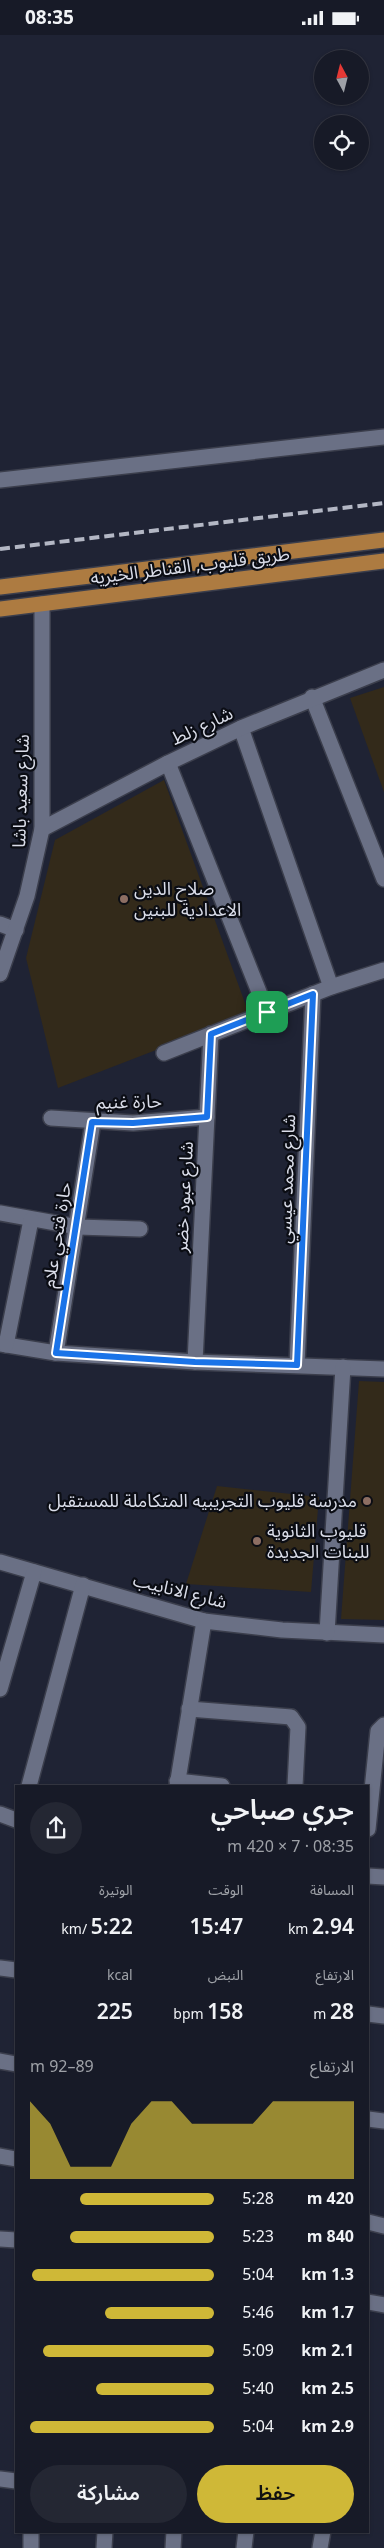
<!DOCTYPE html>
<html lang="ar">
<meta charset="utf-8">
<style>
:root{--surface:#171a27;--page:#242733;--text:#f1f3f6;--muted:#9ea1a7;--line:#363844;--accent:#cfb837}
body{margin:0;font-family:Georgia,"Noto Sans Arabic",serif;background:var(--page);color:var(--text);direction:rtl;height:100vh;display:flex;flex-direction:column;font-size:19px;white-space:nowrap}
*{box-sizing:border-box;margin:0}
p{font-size:16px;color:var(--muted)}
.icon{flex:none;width:28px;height:28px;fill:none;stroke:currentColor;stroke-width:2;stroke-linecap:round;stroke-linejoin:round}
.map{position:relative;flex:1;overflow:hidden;direction:ltr}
.sheet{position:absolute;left:15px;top:1750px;width:354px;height:748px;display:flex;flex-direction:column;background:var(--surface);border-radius:0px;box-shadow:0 1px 4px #0004,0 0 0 1px var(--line);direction:rtl}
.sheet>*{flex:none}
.needle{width:32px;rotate:353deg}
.controls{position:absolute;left:314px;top:15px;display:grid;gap:10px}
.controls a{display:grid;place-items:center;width:55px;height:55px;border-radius:50%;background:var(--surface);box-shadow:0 1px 4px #0004,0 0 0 1px var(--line);font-size:25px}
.pin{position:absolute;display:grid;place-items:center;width:42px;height:42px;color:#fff;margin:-21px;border-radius:10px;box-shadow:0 2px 8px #0006}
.round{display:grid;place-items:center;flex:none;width:52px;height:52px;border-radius:26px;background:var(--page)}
.head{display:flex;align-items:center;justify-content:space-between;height:85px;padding:0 15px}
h1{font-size:28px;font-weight:600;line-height:38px}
.metrics{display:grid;grid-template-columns:repeat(3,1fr);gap:8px;height:85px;padding:5px 15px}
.metrics div{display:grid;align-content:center}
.metrics b{font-size:21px;font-weight:600}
.metrics small{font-size:14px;font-weight:400}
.metrics p{font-size:14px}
.chart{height:140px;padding:10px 15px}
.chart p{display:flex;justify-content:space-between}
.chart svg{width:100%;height:90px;margin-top:5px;fill:var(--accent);opacity:.7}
.primary-button{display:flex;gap:10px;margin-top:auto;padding:10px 15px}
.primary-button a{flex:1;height:58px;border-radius:30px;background:var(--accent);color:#111;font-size:20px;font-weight:600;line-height:58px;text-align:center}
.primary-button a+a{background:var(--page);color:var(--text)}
ul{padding:0 15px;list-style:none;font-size:16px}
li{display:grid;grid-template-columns:80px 60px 1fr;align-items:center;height:38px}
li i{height:12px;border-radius:6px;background:var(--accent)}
.status{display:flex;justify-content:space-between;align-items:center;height:35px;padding:0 25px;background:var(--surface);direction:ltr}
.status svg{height:14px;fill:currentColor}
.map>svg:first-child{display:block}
.education{fill:#332a1a}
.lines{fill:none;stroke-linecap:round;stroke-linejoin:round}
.minor-casing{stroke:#3b3e4c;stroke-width:18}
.major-casing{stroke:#3b3e4c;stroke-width:18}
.minor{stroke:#6a7085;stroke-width:15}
.major{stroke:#ad7b41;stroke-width:15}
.rail{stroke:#b3b7c4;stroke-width:4;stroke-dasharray:10 5;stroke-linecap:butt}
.route-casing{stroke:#fff;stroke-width:10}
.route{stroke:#1a73e8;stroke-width:6}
.education-dot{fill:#8d6e63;stroke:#0b0d14;stroke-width:2}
.labels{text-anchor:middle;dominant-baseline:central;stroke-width:4.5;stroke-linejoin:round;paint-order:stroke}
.street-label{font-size:18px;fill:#dadde9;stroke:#0b0d14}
.poi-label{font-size:18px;fill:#dadde9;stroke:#0b0d14;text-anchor:start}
</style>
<div class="status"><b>08:35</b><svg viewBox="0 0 49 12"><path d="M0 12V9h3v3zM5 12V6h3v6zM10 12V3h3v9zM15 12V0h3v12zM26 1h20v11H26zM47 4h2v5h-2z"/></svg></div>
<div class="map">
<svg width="384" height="2513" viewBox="0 0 384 2513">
<rect width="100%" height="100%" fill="#1f2334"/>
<g class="education">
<polygon points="384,652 384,757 350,663"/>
<polygon points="164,745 249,979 58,1053 26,923 55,805"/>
<polygon points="359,1346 384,1347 384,1585 341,1584"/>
<polygon points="217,1451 319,1462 311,1557 186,1549"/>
</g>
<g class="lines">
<g class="minor-casing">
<g id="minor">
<polyline points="0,445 384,402"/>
<polyline points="312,662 384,844"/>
<polyline points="241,693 331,952"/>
<polyline points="168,728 267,977"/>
<polyline points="42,794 168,728 241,693 384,635"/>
<polyline points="0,889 16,895"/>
<polyline points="0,939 27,861 42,794 42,569"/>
<polyline points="164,1018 331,952 384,935"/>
<polyline points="51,1083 133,1088 207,1082"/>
<polyline points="0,1178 78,1192 140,1194"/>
<polyline points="0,1309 56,1318 195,1327 384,1334"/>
<polyline points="6,1310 31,1185"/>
<polyline points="56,1318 93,1087"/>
<polyline points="195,1327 211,999"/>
<polyline points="297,1330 313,959"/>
<polyline points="0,1527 204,1586 282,1595 384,1600"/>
<polyline points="327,1598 343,1332"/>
<polyline points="0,1654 34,1537"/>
<polyline points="189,1674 291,1682 298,1692 295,1751"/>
<polyline points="177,1746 222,1751"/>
<polyline points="29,1751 83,1550"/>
<polyline points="177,1751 204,1586"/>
<polyline points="0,1779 16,1785"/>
<polyline points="368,1794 378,1696 384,1690"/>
<polyline points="368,1841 384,1842"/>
<polyline points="0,1933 16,1935"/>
<polyline points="368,1979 384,1981"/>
<polyline points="0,2026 16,2029"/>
<polyline points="368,2084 384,2086"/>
<polyline points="0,2121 16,2124"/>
<polyline points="368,2187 384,2191"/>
<polyline points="0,2204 16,2205"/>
<polyline points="368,2267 384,2270"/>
<polyline points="0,2444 16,2446"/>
<polyline points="31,2513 31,2496"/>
<polyline points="104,2513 105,2496"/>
<polyline points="173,2513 174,2496"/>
<polyline points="244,2513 246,2496"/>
<polyline points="320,2513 323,2496"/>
</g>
</g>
<g class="major-casing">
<g id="major">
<polyline points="0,552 384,505"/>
<polyline points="0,574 384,526"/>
</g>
</g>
<use href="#minor" class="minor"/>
<use href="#major" class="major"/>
<polyline class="rail" points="0,514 384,468"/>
</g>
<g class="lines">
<g class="route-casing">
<polygon id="route" points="313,959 297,1330 195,1327 56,1318 92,1087 133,1088 207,1082 211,999"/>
</g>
<use href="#route" class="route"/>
</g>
<g class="education-dot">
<circle cx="124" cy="864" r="5"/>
<circle cx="367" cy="1466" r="5"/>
<circle cx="257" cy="1506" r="5"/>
</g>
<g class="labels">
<g class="street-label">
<text transform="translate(190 531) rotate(-7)">طريق قليوب, القناطر الخيريه</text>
<text transform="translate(202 691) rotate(-25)">شارع زلط</text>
<text transform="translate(21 756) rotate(-88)">شارع سعيد باشا</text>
<text transform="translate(129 1067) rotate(-1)">حارة غنيم</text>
<text transform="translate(287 1144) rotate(-88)">شارع محمد عيسي</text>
<text transform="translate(184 1162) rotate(-87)">شارع عبود خضر</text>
<text transform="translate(57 1200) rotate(-81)">حارة فتحي علام</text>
<text transform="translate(180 1556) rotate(14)">شارع الانابيب</text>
</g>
<g class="poi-label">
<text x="134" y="854">صلاح الدين<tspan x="134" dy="21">الاعدادية للبنين</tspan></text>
<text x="357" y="1466" text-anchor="end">مدرسة قليوب التجريبيه المتكاملة للمستقبل</text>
<text x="267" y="1496">قليوب الثانوية<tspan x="267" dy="21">للبنات الجديدة</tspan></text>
</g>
</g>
</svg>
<div class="controls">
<a><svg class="needle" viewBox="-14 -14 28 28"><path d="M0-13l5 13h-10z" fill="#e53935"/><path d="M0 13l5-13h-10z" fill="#9ea1a7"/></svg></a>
<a><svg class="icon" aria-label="locate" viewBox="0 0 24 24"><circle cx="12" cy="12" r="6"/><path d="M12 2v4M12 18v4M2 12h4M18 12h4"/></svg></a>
</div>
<div class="pin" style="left:267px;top:977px;background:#1e9e55"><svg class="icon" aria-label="arrive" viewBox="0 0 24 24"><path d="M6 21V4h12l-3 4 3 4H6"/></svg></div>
<section class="sheet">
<div class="head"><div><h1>جري صباحي</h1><p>08:35 · 7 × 420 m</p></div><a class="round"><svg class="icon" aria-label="share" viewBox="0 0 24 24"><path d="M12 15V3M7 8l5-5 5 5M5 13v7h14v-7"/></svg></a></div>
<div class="metrics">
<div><p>المسافة</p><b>2.94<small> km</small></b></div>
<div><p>الوقت</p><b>15:47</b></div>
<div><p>الوتيرة</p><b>5:22<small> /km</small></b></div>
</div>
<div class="metrics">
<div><p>الارتفاع</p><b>28<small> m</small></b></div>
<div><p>النبض</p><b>158<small> bpm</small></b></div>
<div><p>kcal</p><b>225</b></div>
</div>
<div class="chart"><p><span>الارتفاع</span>89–92 m</p>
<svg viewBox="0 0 160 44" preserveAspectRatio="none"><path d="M0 44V6L10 17L20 38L30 38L40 38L50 17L60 6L70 6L80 17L90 17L100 17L110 17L120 6L130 6L140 6L150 6L160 6V44z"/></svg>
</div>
<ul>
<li><b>420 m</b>5:28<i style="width:73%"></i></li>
<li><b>840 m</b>5:23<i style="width:78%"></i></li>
<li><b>1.3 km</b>5:04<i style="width:99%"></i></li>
<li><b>1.7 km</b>5:46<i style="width:59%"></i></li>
<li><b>2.1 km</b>5:09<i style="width:93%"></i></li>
<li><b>2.5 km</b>5:40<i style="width:64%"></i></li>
<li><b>2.9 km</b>5:04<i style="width:100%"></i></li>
</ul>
<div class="primary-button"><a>حفظ</a><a>مشاركة</a></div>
</section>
</div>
